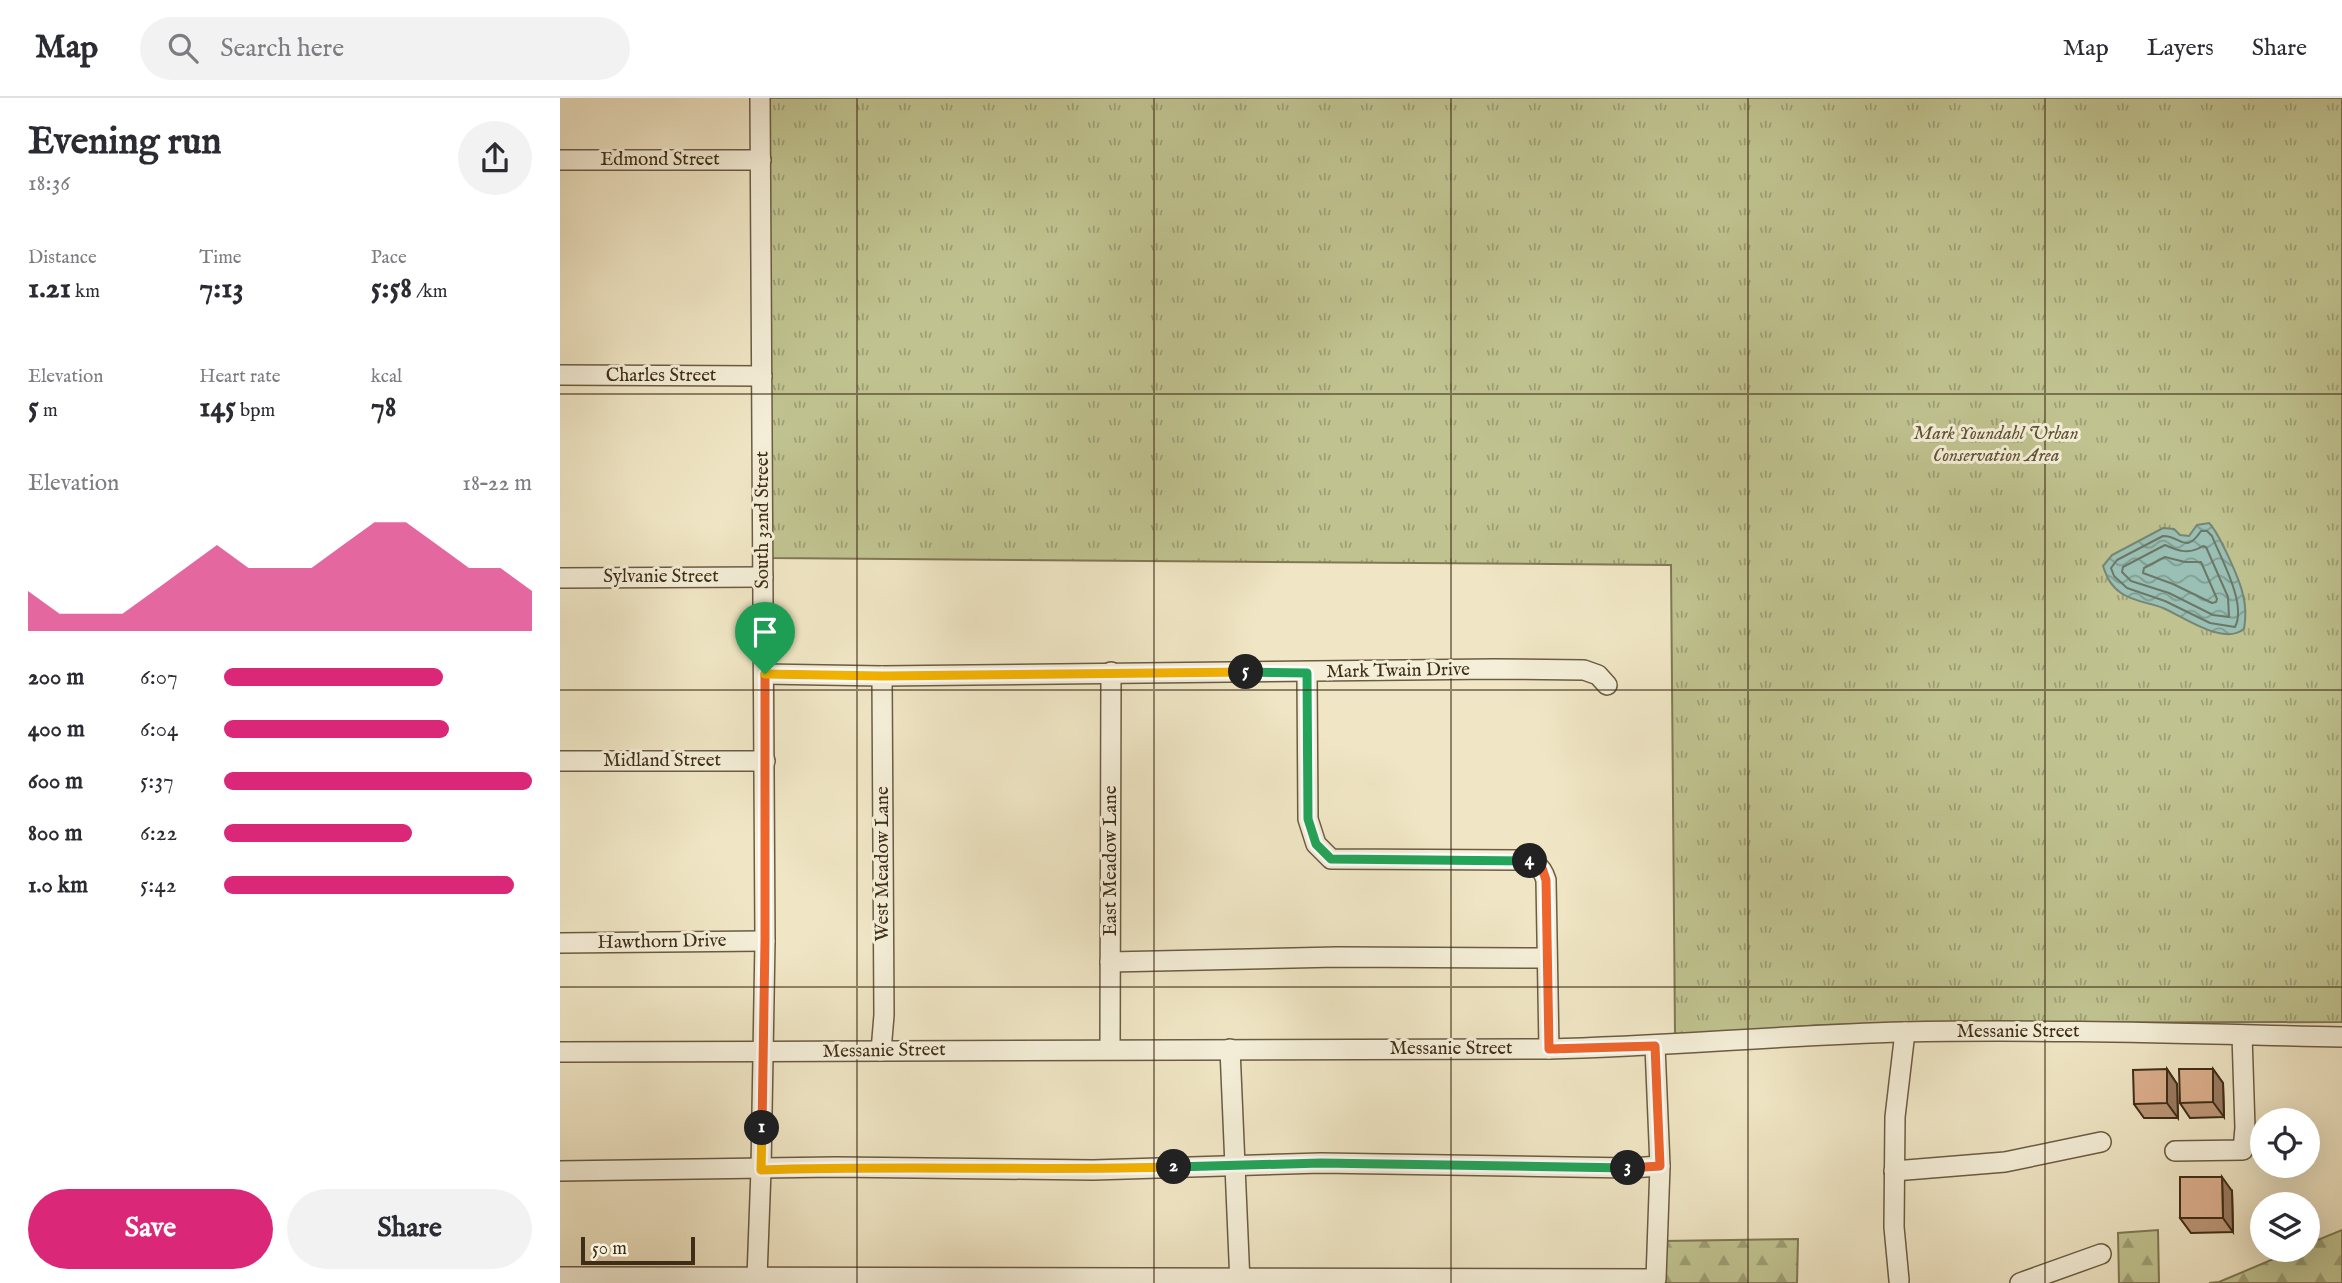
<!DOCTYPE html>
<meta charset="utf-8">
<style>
:root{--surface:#fff;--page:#f2f2f3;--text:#2b2b33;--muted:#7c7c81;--line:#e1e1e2;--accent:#db2777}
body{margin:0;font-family:"IM FELL English",serif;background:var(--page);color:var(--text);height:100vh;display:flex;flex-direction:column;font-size:26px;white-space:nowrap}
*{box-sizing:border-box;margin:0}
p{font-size:23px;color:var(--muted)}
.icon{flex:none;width:38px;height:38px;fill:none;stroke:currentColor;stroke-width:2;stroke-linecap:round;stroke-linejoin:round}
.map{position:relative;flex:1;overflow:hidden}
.sheet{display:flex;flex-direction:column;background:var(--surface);width:560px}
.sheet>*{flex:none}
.controls{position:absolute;left:1690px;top:1010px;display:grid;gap:14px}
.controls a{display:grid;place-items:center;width:70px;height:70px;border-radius:50%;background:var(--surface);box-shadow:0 7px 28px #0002;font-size:35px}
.scale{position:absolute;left:21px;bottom:18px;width:114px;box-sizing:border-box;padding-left:7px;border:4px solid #3f2e17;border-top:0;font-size:19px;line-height:24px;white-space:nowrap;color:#3f2e17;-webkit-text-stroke:5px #f5efd9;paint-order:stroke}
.pin{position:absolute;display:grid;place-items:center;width:60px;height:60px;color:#fff;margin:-72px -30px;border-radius:50% 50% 50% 0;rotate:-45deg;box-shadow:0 0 7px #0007}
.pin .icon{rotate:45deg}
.km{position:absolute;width:35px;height:35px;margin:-18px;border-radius:50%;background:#222;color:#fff;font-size:19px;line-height:35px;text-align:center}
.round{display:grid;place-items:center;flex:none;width:74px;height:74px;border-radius:37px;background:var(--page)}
.overview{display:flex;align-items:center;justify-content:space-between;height:119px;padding:0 28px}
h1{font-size:38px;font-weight:800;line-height:52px}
.figures{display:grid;grid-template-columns:repeat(3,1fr);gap:10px;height:119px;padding:7px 28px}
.figures div{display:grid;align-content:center}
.figures b{font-size:30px;font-weight:800}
.figures small{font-size:19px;font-weight:400}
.figures p{font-size:19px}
.chart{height:196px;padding:14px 28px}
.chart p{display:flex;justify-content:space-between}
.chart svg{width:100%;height:126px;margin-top:7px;fill:var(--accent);opacity:.7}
.cta{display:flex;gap:14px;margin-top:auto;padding:14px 28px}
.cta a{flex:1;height:80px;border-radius:42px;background:var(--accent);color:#fff;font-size:28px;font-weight:800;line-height:80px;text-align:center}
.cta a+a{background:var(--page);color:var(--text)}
ul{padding:0 28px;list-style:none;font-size:23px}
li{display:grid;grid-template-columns:112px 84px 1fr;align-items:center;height:52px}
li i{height:18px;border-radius:9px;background:var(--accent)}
header{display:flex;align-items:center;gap:42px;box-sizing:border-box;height:98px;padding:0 35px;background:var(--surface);border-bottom:2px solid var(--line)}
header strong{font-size:33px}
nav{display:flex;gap:38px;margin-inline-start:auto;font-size:24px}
.search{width:490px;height:63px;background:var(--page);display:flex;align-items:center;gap:18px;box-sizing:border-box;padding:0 24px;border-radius:38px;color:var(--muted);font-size:26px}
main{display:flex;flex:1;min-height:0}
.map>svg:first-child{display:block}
.forest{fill:url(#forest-firs);stroke:#807854;stroke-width:2}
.park{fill:url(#park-tufts);stroke:#807854;stroke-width:2}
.water{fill:url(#water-waves);stroke:#768676;stroke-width:2}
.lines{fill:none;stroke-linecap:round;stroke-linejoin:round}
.shore{stroke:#6c7766;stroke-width:2}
.minor-casing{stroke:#6b5c42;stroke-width:22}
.minor{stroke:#f5efd9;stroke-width:19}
.wall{fill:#bc9678;stroke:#3f2e17;stroke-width:2}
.shaded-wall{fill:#997a62;stroke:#3f2e17;stroke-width:2}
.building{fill:#dbae8c;stroke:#3f2e17;stroke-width:2}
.split-1-casing{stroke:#fff;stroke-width:14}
.split-2-casing{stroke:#fff;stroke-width:14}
.split-3-casing{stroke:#fff;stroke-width:14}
.split-4-casing{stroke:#fff;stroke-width:14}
.split-5-casing{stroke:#fff;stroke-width:14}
.split-6-casing{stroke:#fff;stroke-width:14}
.split-1{stroke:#f0652b;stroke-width:9}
.split-2{stroke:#f5b400;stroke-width:9}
.split-3{stroke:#22a559;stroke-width:9}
.split-4{stroke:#f0652b;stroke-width:9}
.split-5{stroke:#22a559;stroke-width:9}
.split-6{stroke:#f5b400;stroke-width:9}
.grid{fill:none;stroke:#3f2e17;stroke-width:2;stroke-opacity:0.55}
.labels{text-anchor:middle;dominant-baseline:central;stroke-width:6;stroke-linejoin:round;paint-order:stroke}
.street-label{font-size:19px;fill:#3f2e17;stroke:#f5efd9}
.park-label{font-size:19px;font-style:italic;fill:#5f5335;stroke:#f5efd9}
</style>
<header>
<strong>Map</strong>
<div class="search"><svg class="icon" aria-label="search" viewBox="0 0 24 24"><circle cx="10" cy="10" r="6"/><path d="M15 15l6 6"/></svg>Search here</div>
<nav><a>Map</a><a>Layers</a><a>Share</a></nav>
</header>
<main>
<section class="sheet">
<div class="overview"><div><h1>Evening run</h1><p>18:36</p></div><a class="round"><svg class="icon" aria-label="share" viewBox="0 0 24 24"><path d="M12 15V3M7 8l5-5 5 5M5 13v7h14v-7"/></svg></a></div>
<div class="figures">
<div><p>Distance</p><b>1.21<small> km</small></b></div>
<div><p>Time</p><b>7:13</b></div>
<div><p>Pace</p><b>5:58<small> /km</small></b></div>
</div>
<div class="figures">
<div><p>Elevation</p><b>5<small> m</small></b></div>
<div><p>Heart rate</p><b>145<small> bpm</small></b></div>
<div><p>kcal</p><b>78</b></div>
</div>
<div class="chart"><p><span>Elevation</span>18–22 m</p>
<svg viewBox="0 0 160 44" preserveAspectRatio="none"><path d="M0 44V30L10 38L20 38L30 38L40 30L50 22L60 14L70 22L80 22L90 22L100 14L110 6L120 6L130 14L140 22L150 22L160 30V44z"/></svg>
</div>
<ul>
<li><b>200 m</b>6:07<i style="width:71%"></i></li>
<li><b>400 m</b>6:04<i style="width:73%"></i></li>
<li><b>600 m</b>5:37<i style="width:100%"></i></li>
<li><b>800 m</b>6:22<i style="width:61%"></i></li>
<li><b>1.0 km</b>5:42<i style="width:94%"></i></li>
</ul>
<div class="cta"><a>Save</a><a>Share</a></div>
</section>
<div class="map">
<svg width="1782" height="1185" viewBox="0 0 1782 1185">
<defs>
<pattern id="forest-firs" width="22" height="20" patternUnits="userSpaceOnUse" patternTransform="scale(1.75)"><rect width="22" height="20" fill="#c0c390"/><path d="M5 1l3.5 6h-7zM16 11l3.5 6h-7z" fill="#9d9f75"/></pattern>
<pattern id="park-tufts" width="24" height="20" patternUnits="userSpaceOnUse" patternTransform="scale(1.75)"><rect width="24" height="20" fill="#c0c390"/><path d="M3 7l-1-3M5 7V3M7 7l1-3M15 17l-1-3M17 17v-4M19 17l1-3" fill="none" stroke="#9d9f75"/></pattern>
<pattern id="water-waves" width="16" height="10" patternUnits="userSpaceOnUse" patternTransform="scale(1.75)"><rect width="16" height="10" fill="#9ac0b5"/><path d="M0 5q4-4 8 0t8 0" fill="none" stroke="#7f9c92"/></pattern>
</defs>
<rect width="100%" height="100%" fill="#f0e6c5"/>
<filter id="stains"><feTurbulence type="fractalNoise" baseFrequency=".00286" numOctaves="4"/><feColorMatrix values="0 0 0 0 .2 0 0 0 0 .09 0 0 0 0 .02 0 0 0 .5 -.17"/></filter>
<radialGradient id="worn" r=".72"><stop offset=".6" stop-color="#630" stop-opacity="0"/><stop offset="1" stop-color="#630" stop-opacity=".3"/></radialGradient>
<g class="forest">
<polygon points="1598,1132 1599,1185 1559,1185 1558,1135"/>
<polygon points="1782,1132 1782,1185 1649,1185 1659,1184 1735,1152 1748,1152 1748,1146"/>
<polygon points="1238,1141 1237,1185 1102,1185 1103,1143"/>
</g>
<polygon class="park" points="208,0 1782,0 1782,924 1335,925 1263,927 1115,937 1111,467 210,460"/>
<path class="water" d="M 1649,425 C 1659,435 1680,482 1683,497 C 1686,508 1686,519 1684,531 C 1663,548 1624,519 1603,510 C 1590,505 1572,503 1561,495 C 1551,488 1547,480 1543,468 L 1552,457 L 1603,430 L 1614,431 L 1620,437 L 1629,438 L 1637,427 Z"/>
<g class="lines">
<g class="shore">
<path d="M 1641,433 L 1647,433 L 1652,438 C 1661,461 1687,506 1675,529 L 1650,525 L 1605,503 L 1567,490 L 1554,478 L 1551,470 L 1557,462 L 1603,438 C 1622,438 1625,457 1641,433 Z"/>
<path d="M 1605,447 C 1618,453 1629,457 1643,448 L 1646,449 L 1668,499 L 1669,519 L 1653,517 L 1609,495 L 1571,483 L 1562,474 L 1563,469 Z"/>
<polygon points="1605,459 1625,464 1641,464 1657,501 1656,504 1652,505 1613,486 1583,475 1584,470"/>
</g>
<g class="minor-casing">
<g id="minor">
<polyline points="0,62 201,62"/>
<polyline points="0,277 202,278"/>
<polyline points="0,480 203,479"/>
<path d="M 747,575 L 748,721 L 756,746 L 771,761 L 959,762 C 974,764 981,766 986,782 L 989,951"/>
<polyline points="204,576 322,578 934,571 1024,572 1038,577 1047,587"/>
<polyline points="0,663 205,663"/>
<polyline points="0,845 205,843"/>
<polyline points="550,864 777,859 986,860"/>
<polyline points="550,951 551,574"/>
<polyline points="670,951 680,1185"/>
<polyline points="321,953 324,917 322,578"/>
<path d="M 0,954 L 989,951 C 1108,948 1225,937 1343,934 C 1489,931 1636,936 1782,939"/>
<polyline points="1615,1053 1683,1052 1685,1030 1682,937"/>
<polyline points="0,1073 276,1069 533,1072 761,1065 1071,1070 1100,1068"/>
<polyline points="1334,1073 1445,1064 1541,1044"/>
<polyline points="0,1179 1096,1181 1100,1068 1095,948"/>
<polyline points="197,1179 201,1072 205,843 200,0"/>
<polyline points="1339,1182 1334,1129 1335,1019 1345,934"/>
<polyline points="1460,1185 1541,1156"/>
</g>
</g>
<use href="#minor" class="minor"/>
</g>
<g class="wall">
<polygon points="1607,971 1617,986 1618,1020 1584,1020 1574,1006"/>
<polygon points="1653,971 1663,985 1664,1019 1630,1020 1620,1005"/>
<polygon points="1672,1093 1673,1134 1631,1135 1620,1120"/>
</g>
<g class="shaded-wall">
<polygon points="1607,971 1617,986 1618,1020 1607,1005"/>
<polygon points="1653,971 1663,985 1664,1019 1653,1004"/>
<polygon points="1662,1079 1672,1093 1673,1134 1663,1120"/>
</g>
<g class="building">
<polygon points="1607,971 1607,1005 1574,1006 1573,972"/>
<polygon points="1619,971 1653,971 1653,1004 1620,1005"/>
<polygon points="1620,1079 1662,1079 1663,1120 1620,1120"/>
</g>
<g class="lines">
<g class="split-1-casing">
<polyline id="split-1" points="202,1030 205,842 205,576"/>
</g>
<g class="split-2-casing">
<path id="split-2" d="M 202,1030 L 201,1072 C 339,1067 476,1073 614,1069"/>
</g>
<g class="split-3-casing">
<polyline id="split-3" points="614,1069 761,1065 1068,1070"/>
</g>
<g class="split-4-casing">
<polyline id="split-4" points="970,763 982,770 986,782 989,951 1095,948 1100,1068 1068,1070"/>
</g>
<g class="split-5-casing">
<polyline id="split-5" points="686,574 747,575 748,721 756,746 771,761 970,763"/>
</g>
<g class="split-6-casing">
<polyline id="split-6" points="205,576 323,578 686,574"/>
</g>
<use href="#split-1" class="split-1"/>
<use href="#split-2" class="split-2"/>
<use href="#split-3" class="split-3"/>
<use href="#split-4" class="split-4"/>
<use href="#split-5" class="split-5"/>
<use href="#split-6" class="split-6"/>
</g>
<path class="grid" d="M 297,0 L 297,1185M 594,0 L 594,1185M 891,0 L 891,1185M 1188,0 L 1188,1185M 1485,0 L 1485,1185M 0,296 L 1782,296M 0,592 L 1782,592M 0,889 L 1782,889"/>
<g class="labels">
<g class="street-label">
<text x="100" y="62">Edmond Street</text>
<text x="101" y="278">Charles Street</text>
<text transform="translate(203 422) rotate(-90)">South 32nd Street</text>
<text x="101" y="479">Sylvanie Street</text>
<text transform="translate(838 573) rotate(-1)">Mark Twain Drive</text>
<text x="102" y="663">Midland Street</text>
<text transform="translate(551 763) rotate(-90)">East Meadow Lane</text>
<text transform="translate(323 766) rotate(-90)">West Meadow Lane</text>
<text transform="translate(102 844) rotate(-1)">Hawthorn Drive</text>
<text x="1458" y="934">Messanie Street</text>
<text x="891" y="951">Messanie Street</text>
<text transform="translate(324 953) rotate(-1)">Messanie Street</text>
</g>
<g class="park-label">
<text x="1436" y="336">Mark Youndahl Urban<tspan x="1436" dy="22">Conservation Area</tspan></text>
</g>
</g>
<rect width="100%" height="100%" filter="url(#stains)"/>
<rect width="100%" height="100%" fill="url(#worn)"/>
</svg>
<div class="controls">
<a><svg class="icon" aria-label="locate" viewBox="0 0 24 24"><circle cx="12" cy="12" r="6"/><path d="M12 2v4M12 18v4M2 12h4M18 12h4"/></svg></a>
<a><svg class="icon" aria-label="layers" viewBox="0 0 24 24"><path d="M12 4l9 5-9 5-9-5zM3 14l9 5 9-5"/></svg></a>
</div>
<div class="scale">50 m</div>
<div class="pin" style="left:205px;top:576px;background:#1e9e55"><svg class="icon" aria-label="arrive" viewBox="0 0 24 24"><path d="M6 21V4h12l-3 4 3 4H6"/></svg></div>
<b class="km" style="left:202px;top:1030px">1</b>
<b class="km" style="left:614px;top:1069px">2</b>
<b class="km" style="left:1068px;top:1070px">3</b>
<b class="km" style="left:970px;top:763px">4</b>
<b class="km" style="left:686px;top:574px">5</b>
</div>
</main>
